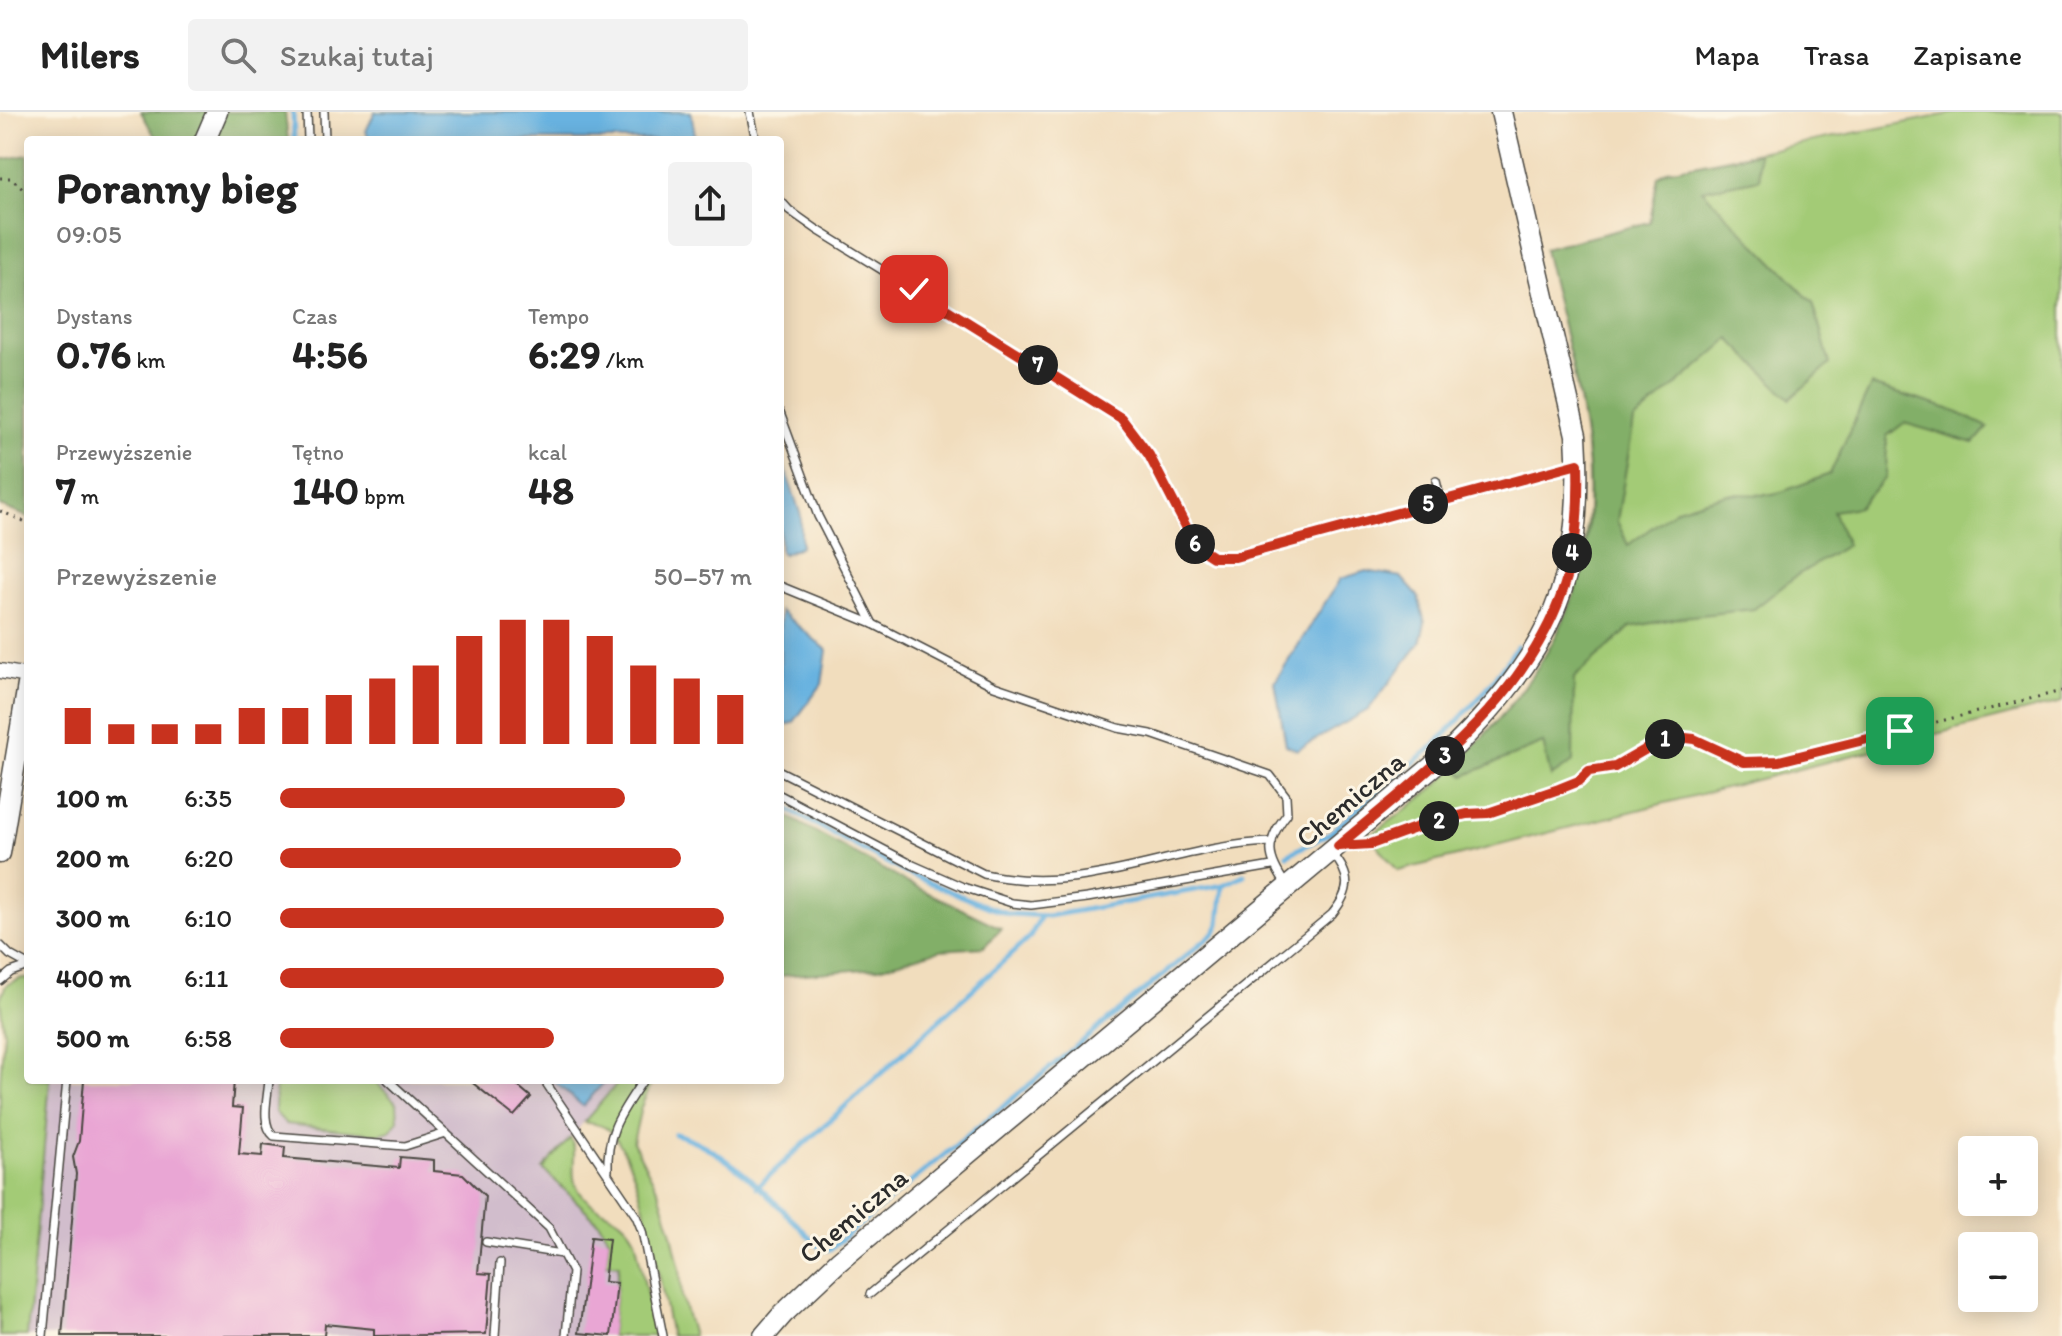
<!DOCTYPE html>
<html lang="pl">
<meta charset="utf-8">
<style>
:root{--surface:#fff;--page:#f2f2f2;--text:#222;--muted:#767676;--line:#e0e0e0;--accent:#c8321e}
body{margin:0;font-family:Itim,sans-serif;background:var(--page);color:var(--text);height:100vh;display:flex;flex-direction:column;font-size:30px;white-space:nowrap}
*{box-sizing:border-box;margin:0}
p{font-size:26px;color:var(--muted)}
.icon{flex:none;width:44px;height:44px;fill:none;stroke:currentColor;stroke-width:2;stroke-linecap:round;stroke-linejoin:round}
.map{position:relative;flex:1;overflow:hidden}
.panel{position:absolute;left:24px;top:24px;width:760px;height:948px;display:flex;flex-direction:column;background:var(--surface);border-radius:8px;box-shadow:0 4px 20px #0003}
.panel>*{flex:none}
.fabs{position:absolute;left:1958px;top:1024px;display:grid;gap:16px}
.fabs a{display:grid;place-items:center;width:80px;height:80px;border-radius:8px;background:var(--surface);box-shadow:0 4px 20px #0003;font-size:40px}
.pin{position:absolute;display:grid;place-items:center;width:68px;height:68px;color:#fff;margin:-34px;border-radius:16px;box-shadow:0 4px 12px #0006}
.km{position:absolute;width:40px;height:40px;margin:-20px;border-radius:50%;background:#222;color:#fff;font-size:22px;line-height:40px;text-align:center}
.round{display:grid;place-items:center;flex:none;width:84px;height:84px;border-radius:8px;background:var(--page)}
.summary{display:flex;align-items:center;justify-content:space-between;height:136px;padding:0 32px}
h1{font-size:44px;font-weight:700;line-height:60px}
.metrics{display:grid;grid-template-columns:repeat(3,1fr);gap:12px;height:136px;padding:8px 32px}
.metrics div{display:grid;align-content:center}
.metrics b{font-size:40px;font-weight:700}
.metrics small{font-size:22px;font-weight:400}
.metrics p{font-size:22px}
.chart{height:224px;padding:16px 32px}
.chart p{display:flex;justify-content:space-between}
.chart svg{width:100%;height:144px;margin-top:8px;stroke:var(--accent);stroke-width:6}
ul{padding:0 32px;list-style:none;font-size:26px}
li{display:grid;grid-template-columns:128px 96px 1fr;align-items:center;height:60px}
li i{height:20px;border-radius:10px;background:var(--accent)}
header{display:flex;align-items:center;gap:48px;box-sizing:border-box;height:112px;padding:0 40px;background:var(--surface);border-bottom:2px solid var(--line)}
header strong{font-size:38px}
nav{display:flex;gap:44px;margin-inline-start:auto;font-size:28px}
.search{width:560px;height:72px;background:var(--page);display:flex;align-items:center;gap:20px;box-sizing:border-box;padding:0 28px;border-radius:8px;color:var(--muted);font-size:30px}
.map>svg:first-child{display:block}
.industrial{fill:#d1bdcc}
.green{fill:#a3cb76;stroke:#677b50;stroke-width:2}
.forest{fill:#82af67;stroke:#566d49;stroke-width:2}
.water{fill:#68b2e0;stroke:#4a6e86;stroke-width:2}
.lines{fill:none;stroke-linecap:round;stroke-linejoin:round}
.stream{stroke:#68b2e0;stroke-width:5}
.building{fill:#e9a6d4}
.lane-casing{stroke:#494641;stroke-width:10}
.street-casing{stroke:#494641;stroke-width:17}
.secondary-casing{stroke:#494641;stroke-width:23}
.path{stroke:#494641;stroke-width:3;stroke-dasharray:2 6;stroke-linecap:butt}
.lane{stroke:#fff;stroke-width:7}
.street{stroke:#fff;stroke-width:14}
.secondary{stroke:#fff;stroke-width:20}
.route-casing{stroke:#fff;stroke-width:16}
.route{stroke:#c8321e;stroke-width:10}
.labels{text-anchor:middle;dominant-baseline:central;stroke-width:6;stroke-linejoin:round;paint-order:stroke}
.street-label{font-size:28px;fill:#2b2b2b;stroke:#fcf5e5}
</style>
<header>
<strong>Milers</strong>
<div class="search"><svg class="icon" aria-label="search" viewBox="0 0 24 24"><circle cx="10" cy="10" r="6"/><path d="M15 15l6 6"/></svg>Szukaj tutaj</div>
<nav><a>Mapa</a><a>Trasa</a><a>Zapisane</a></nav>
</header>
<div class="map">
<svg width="2062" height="1224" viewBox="0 0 2062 1224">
<rect width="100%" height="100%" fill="#fcf5e5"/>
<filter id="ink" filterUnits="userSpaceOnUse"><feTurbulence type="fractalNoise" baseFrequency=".0125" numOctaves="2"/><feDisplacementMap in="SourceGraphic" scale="16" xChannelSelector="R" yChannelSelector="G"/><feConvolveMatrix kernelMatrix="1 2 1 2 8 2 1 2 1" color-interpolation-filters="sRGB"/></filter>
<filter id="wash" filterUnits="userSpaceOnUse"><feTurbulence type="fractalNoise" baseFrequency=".006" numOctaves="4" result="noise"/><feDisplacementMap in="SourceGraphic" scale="32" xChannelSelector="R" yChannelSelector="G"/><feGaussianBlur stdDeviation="1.8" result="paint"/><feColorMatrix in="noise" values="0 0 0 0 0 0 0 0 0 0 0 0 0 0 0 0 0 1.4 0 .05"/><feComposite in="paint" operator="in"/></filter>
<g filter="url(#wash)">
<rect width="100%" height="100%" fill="#f1ddbd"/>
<polygon class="industrial" points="47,968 620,968 544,1057 602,1111 628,1166 621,1224 24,1224"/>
<g class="green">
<path d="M 1959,0 L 2062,0 L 2062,590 L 1398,759 L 1370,724 C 1394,706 1420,689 1442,668 C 1490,623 1555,546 1574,482 C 1588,432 1592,378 1585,326 C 1577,263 1559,200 1544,137 L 1650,110 L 1658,65 L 1668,58 Z"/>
<polygon points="22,866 28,867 28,968 50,968 27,1224 0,1224 0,969 4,922 0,887 6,873"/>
<polygon points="276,968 374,968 397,991 398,1008 390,1019 378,1022 286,1012 275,1000"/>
<path d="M 620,968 L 653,968 L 641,995 L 633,1030 L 659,1080 L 671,1118 L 680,1158 L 682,1185 L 693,1224 L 671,1224 C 661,1178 643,1045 607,1017 C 601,1012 592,1012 584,1010 Z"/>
<path d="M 570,1026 C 580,1038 567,1063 579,1079 C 597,1104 620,1097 635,1127 L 656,1224 L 611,1224 L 619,1153 L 606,1151 L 609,1127 L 599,1111 L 543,1057 Z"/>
</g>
<g class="forest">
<polygon points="141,0 285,0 288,28 157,28"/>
<path d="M 1758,41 L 1760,67 L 1702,78 L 1813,191 L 1830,252 L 1790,287 L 1730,227 L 1634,309 L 1617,409 L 1628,433 L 1677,397 L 1727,382 L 1773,383 L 1830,362 L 1871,273 L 1952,298 L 1988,315 L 1974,331 L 1904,311 L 1887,324 L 1886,365 L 1858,395 L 1833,399 L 1847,433 L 1796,464 L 1754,497 L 1683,505 L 1631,515 L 1574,566 L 1573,650 L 1551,665 L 1543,631 L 1464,664 L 1455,654 C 1503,606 1550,550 1573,485 C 1613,372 1570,248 1544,137 L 1650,110 L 1658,65 L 1668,58 Z"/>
<polygon points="28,43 28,405 0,394 0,48"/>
<polygon points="780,700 908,771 1001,816 984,835 940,838 879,856 780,864"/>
</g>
<g class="water">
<polygon points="375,0 691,0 696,28 369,28 366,19"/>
<polygon points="780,342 801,404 801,434 783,442 780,440"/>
<polygon points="1366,459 1401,465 1418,484 1425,511 1420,531 1368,598 1297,638 1286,633 1275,570 1340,467"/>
<polygon points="780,499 827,538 822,572 793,611 780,614"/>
<polygon points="552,968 606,968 583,994"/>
</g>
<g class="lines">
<g class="stream">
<polyline points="293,0 294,28"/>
<polyline points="780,693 906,761 988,795 1010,802 1049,804 1223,773 1244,763"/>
<polyline points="1287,743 1330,721 1436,632 1482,583 1517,535"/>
<path d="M 675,1022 C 731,1037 781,1098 823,1138 L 830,1137 L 1215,820 L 1219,812 L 1223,773"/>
<polyline points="757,1075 1030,825 1041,804"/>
</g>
</g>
<g id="blocks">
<g class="building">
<polygon points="84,968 234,968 232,995 243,996 239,1042 262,1044 263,1032 285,1035 284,1046 399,1056 400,1045 434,1048 434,1059 463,1062 485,1084 478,1161 491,1162 486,1222 374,1224 374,1217 325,1212 324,1224 62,1224 76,1062 73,1045 79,1029"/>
<polygon points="469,968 511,968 531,985 514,1004"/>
<polygon points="591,1125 609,1127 604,1170 617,1171 611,1224 579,1221"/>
</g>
</g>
</g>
<g filter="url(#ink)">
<use href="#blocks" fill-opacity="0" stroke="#494641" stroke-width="2"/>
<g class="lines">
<g class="lane-casing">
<g id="lane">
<polyline points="307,0 308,28"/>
<polyline points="324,0 325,28"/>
<polyline points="750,0 756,28"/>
<polyline points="780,88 789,98 816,117 1121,306 1149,343 1196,434 1213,445 1235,445 1576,352"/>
<polyline points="780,301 818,404 873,512"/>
<polyline points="1436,369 1441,389"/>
<path d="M 780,474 L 873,512 L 994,574 L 1118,616 L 1151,622 L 1270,663 L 1286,684 L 1287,702 C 1264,731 1267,746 1287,774"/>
<path d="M 780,659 L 984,762 C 1089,785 1171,733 1272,730"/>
<polyline points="780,683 913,753 963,775 1012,791 1031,793 1087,786 1272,754"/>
<polyline points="0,833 10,843 28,853"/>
<polyline points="0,869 11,860 28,854"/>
<path d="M 269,968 C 268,985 260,1012 274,1024 L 405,1034 L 446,1021"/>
<polyline points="388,968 549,1116 572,1160 566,1224"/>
<polyline points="544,968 636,1104 642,1119 663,1224"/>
<path d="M 608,1059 C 606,1019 622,1000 643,968"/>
<polyline points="486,1130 562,1142"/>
<path d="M 870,1182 L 1332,802 C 1351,779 1352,764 1332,741"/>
<polyline points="43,1224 67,968"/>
<polyline points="495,1224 500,1151"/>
</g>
</g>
<g class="street-casing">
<polyline id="street" points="0,559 28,564"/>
</g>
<g class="secondary-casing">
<g id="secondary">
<polyline points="205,28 217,0"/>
<polyline points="0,741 28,573"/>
<path d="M 764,1224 L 783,1202 L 839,1149 L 1446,643 C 1550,542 1585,470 1576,323 L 1501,0"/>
</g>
</g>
<g class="path">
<polyline points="0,66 11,66 28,82"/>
<polyline points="0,399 28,411"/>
<polyline points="1369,732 1429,711 1467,702 1488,701 1559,677 1579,669 1589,659 1615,655 1669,624 1694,627 1744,650 1779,649 2062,579"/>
</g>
<use href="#lane" class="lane"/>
<use href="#street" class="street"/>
<use href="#secondary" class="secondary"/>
</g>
</g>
<g class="lines" filter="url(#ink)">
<g class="route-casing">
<path id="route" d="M 914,177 L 1121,306 L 1149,343 L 1196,434 L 1213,445 L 1235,445 L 1578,352 C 1579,388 1578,426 1568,462 C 1535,581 1428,658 1338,734 L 1371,732 L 1429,711 L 1467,702 L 1488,701 L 1559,677 L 1579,669 L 1589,659 L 1615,655 L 1669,624 L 1694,627 L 1744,650 L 1779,649 L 1900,619"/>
</g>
<use href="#route" class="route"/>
</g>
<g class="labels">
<g class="street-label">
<text transform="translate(1350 687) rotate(-40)">Chemiczna</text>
<text transform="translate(853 1103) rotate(-40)">Chemiczna</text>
</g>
</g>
</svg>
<div class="fabs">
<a>+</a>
<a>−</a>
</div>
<div class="pin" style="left:1900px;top:619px;background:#1e9e55"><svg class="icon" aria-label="arrive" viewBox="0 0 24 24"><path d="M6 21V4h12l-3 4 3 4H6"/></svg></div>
<div class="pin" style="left:914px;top:177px;background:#d93025"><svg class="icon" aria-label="check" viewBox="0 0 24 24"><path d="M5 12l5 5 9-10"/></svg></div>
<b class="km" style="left:1665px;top:627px">1</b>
<b class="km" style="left:1439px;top:709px">2</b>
<b class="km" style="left:1445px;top:644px">3</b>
<b class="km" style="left:1572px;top:441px">4</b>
<b class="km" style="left:1428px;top:392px">5</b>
<b class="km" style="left:1195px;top:432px">6</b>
<b class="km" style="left:1038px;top:253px">7</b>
<section class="panel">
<div class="summary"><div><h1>Poranny bieg</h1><p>09:05</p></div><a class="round"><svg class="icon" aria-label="share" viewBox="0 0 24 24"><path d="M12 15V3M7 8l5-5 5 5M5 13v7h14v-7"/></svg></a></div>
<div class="metrics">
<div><p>Dystans</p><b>0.76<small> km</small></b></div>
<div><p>Czas</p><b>4:56</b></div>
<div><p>Tempo</p><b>6:29<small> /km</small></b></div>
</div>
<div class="metrics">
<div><p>Przewyższenie</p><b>7<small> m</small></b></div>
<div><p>Tętno</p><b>140<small> bpm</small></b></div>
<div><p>kcal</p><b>48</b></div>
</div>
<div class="chart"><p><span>Przewyższenie</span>50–57 m</p>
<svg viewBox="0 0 160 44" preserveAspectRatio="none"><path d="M5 44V33M15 44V38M25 44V38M35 44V38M45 44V33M55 44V33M65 44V29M75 44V24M85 44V20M95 44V11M105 44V6M115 44V6M125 44V11M135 44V20M145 44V24M155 44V29"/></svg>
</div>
<ul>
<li><b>100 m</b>6:35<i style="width:73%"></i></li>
<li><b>200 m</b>6:20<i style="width:85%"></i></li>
<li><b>300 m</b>6:10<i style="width:94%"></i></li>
<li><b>400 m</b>6:11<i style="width:94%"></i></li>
<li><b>500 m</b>6:58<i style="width:58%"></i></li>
</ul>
</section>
</div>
